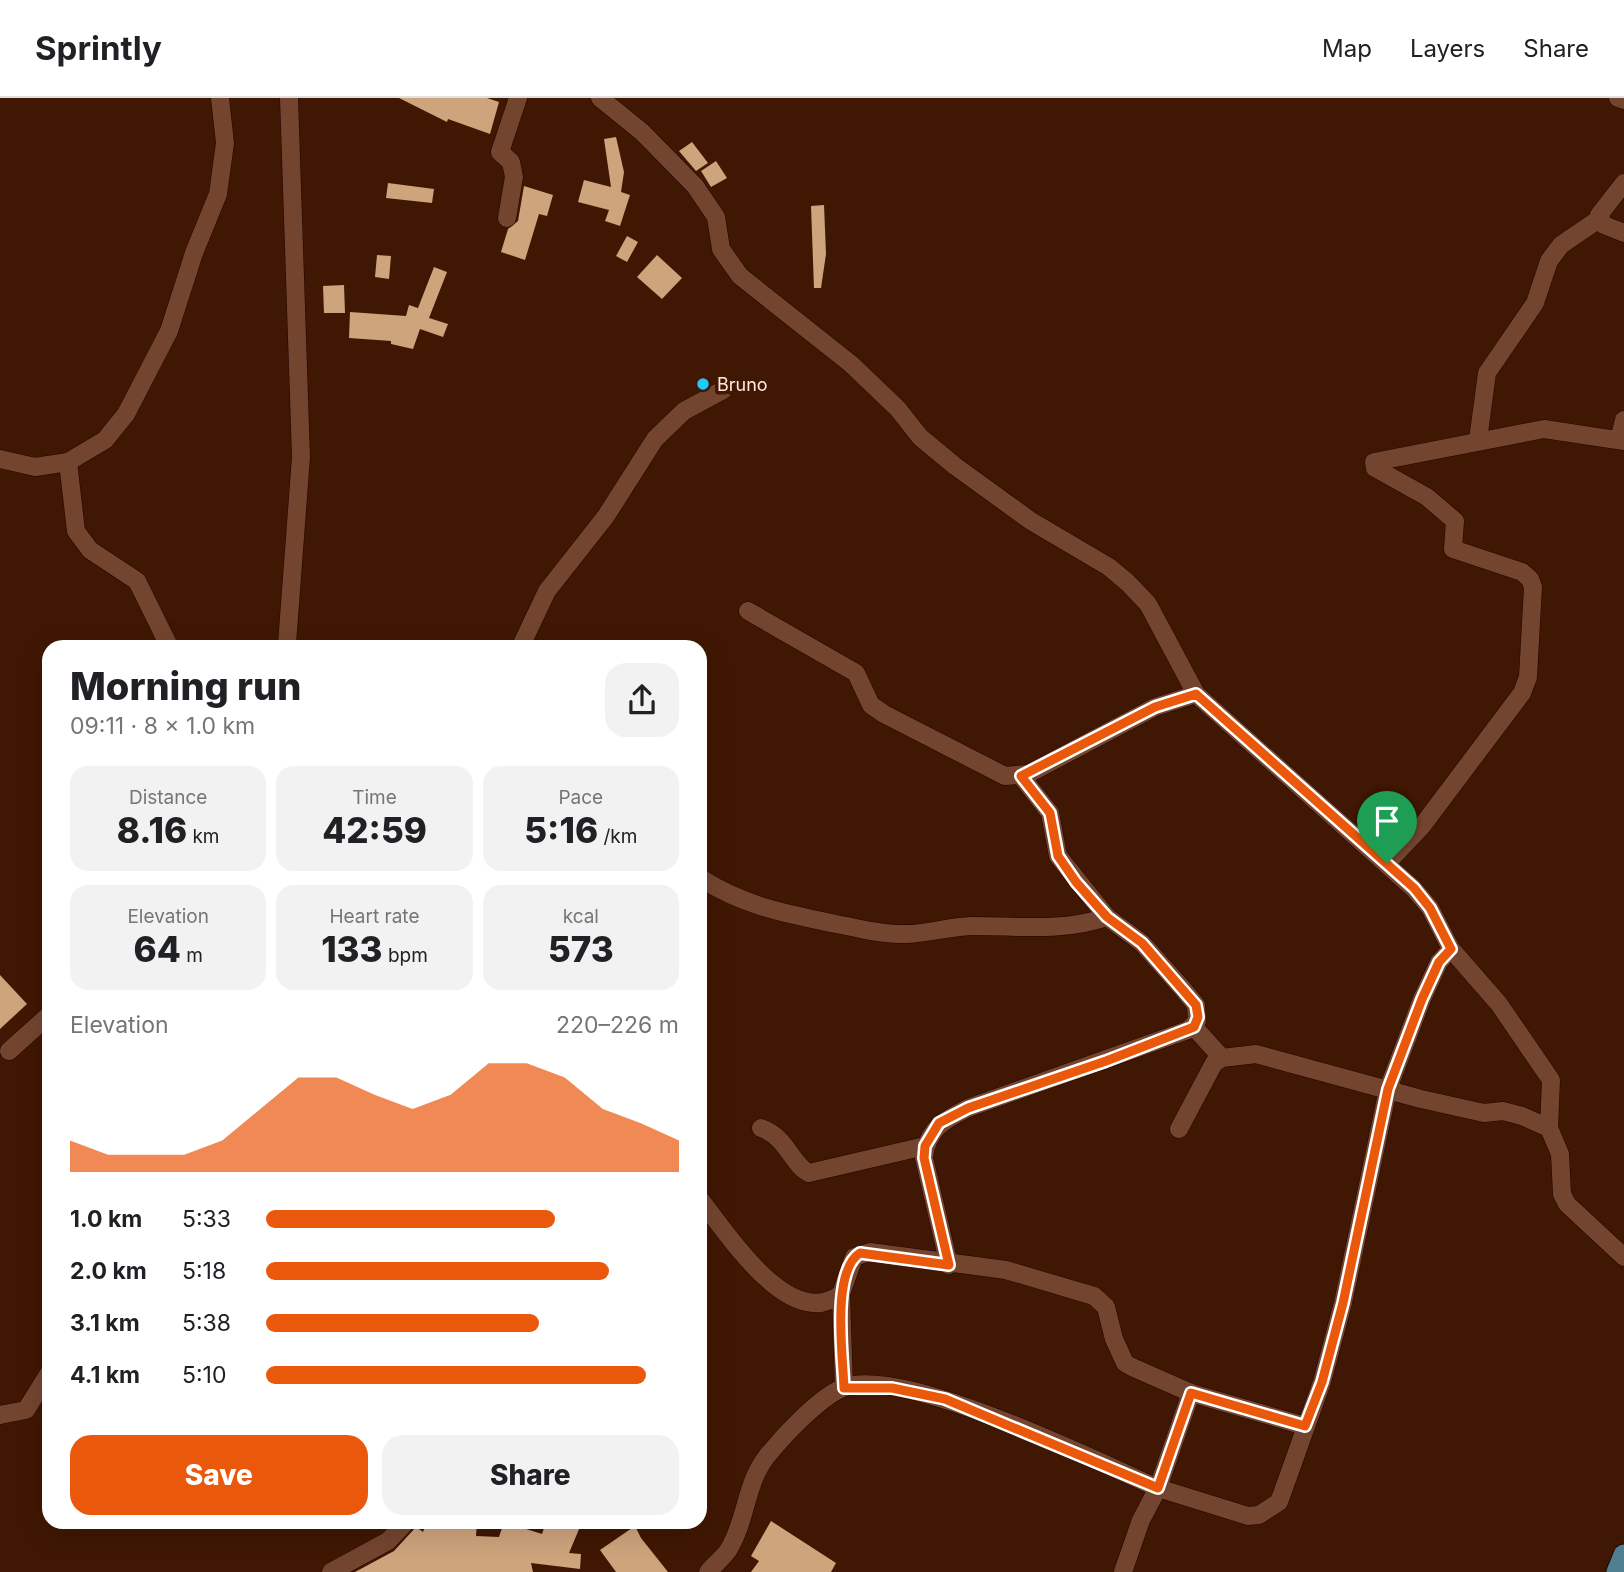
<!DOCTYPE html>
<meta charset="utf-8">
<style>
:root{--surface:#fff;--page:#f2f2f2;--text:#202124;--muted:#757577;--line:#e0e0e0;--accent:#ea580c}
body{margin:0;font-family:Inter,sans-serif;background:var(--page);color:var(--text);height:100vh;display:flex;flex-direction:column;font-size:26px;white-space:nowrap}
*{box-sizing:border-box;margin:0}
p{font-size:23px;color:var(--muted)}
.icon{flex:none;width:38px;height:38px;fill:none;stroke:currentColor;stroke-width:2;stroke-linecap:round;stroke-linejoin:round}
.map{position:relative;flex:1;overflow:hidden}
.drawer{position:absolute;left:42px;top:542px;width:665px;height:889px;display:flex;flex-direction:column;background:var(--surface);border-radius:21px;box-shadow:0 7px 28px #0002}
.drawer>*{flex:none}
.pin{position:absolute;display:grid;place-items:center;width:60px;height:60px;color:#fff;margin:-72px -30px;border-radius:50% 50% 50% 0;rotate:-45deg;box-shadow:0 0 7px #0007}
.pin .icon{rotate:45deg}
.round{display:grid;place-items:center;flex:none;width:74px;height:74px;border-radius:21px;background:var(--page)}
.head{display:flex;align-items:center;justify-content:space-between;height:119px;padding:0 28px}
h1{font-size:38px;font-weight:800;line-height:52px}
.figures{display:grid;grid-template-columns:repeat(3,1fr);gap:10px;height:119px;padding:7px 28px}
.figures div{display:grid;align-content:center;border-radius:18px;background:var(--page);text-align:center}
.figures b{font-size:35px;font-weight:800}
.figures small{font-size:19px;font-weight:400}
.figures p{font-size:19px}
.chart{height:196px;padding:14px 28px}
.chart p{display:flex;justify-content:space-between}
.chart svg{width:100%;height:126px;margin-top:7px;fill:var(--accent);opacity:.7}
.cta{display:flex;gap:14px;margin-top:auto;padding:14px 28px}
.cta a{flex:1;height:80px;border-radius:21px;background:var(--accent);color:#fff;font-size:28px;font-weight:800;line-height:80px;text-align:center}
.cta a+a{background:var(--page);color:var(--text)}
ul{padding:0 28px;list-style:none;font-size:23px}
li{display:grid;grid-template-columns:112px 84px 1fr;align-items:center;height:52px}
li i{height:18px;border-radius:9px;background:var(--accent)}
header{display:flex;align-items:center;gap:42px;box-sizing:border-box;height:98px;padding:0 35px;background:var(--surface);border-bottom:2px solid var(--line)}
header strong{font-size:33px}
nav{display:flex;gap:38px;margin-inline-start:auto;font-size:24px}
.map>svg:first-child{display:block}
.building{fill:#cda47c}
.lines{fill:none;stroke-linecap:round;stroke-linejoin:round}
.minor-casing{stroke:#210400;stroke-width:19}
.major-casing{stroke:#210400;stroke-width:23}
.minor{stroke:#73452f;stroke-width:18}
.major{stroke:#4d7f8e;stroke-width:21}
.route-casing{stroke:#fff;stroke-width:14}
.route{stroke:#ea580c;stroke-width:9}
.poi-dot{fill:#1ec9fd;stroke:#401702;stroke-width:2.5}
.labels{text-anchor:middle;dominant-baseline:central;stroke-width:7;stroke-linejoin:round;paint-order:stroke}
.poi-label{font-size:18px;fill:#ffe8de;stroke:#401702;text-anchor:start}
</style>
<header>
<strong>Sprintly</strong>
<nav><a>Map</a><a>Layers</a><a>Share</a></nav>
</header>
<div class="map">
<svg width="1624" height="1474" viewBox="0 0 1624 1474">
<rect width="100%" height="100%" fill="#401702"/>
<g class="building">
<polygon points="399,0 487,0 499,4 490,36 448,21 447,24"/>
<polygon points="616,39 624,74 621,94 630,97 620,128 605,123 609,112 578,104 584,82 611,89 604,41"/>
<polygon points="692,44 708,65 696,73 679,53"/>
<polygon points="716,63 727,80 711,89 701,73"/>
<polygon points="388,85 434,91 432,105 386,100"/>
<polygon points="524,88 553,97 547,118 539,116 525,162 501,154 508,131 518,123"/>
<polygon points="824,107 826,156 821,190 814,190 811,108"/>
<polygon points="627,138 638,144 627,164 616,158"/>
<polygon points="377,157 391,158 389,181 375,179"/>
<polygon points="657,157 682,180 662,201 637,179"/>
<polygon points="434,169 447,174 429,220 448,226 443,239 420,231 413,251 391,246 391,243 349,240 350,214 406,218 409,207 418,210"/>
<polygon points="344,187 345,215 324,215 323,188"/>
<polygon points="0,877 27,906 0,931"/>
<polygon points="771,1423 836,1465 831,1474 751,1474 759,1463 751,1458"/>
<polygon points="427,1424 477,1424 476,1438 499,1439 504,1424 542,1436 546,1424 582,1424 569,1455 581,1456 580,1471 531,1465 533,1474 355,1474 394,1453 416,1429 423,1434"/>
<polygon points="635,1428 641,1440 668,1474 616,1474 600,1452"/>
</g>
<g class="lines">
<g class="minor-casing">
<g id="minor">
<polyline points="600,0 642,34 695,88 716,119 721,151 740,178 851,266 898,311 920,339 955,368 1031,423 1109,469 1128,485 1148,506 1196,596 1414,791 1430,810 1451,851 1499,906 1551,982 1549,1030"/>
<polyline points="1618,0 1624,2"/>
<polyline points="1624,85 1599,117 1604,127 1624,135"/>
<polyline points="507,120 514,79 511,64 500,54 518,0"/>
<polyline points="1478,342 1487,275 1535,205 1549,163 1561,147 1599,121"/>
<polyline points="1619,342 1624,322"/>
<polyline points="0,361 35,369 68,364 76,433 90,452 137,483 170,550"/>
<polyline points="68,364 105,342 126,316 169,233 194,155 218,96 225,45 220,0"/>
<polyline points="748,513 856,575 871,607 884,616 1005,678 1028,676 1155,609 1196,596"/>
<polyline points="287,546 301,359 289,0"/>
<polyline points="520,550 547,493 606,418 655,341 684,313 723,292"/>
<polyline points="1021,678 1050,715 1058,758 1107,819"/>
<polyline points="1387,765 1422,728 1522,595 1528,579 1533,489 1530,481 1522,474 1453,451 1455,423 1427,399 1375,370 1374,364 1544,331 1624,343"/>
<path d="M 700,780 C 747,809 783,815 836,826 C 859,830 881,837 905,836 C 928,836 951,828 974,828 C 1020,828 1063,834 1107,819 L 1142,845 L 1182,890 L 1196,907 L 1197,923 L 1188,932 L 968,1010 C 944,1022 927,1031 924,1060 L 949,1167"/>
<polyline points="1194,929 1222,960"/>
<polyline points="9,953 49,917"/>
<path d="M 761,1030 C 787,1039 792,1067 809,1075 L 925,1048"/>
<polyline points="1179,1031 1214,965 1222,960 1256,956 1421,1001 1484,1015 1503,1013 1522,1018 1549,1030 1560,1056 1562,1096 1567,1106 1624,1159"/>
<path d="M 700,1101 C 728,1136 790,1235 841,1196"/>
<polyline points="844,1289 841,1196 854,1159 870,1154 1006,1172 1094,1198 1106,1209 1114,1241 1125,1265 1132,1269 1191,1295 1305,1328"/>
<polyline points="1191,1295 1158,1390 1248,1418 1259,1417 1279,1404 1322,1284 1343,1205 1388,991 1422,901 1439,864 1451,851"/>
<polyline points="0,1317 26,1312 49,1275"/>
<polyline points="331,1474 388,1443 406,1424"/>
<path d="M 708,1474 C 714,1467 724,1459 729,1451 C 747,1421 745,1386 767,1358 C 784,1337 818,1301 842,1290 C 899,1265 1098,1364 1158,1390 L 1141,1422 L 1123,1474"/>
</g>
</g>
<g class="major-casing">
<polyline id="major" points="1617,1474 1624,1457"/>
</g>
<use href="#minor" class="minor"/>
<use href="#major" class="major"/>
</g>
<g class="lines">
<g class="route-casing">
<path id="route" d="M 1196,596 L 1414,790 L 1430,810 L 1451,851 L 1439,864 L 1422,901 L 1388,991 L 1343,1205 L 1322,1284 L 1305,1328 L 1191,1295 L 1158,1390 L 945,1301 L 892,1290 L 844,1290 C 843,1259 831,1173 860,1155 L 949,1167 L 924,1060 L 925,1048 L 939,1025 L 968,1010 L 1106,963 L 1194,929 L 1198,919 L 1196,907 L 1142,845 L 1107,819 L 1076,784 L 1058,758 L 1050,715 L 1021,678 L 1155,609 Z"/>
</g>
<use href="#route" class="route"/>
</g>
<circle class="poi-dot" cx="703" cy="286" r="7"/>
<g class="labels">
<g class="poi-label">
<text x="717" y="286">Bruno</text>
</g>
</g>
</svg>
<div class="pin" style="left:1387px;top:765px;background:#1e9e55"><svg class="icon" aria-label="arrive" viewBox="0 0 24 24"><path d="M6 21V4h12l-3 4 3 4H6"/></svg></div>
<section class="drawer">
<div class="head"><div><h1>Morning run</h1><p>09:11 · 8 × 1.0 km</p></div><a class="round"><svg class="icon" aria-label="share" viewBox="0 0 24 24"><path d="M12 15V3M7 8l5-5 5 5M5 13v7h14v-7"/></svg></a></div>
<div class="figures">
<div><p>Distance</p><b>8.16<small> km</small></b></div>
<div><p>Time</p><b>42:59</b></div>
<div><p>Pace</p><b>5:16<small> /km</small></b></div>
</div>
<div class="figures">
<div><p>Elevation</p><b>64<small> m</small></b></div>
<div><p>Heart rate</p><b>133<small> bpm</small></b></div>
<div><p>kcal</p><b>573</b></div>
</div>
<div class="chart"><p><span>Elevation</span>220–226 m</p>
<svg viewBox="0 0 160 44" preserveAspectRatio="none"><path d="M0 44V33L10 38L20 38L30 38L40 33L50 22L60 11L70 11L80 17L90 22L100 17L110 6L120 6L130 11L140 22L150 27L160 33V44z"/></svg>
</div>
<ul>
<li><b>1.0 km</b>5:33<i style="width:70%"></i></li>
<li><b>2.0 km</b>5:18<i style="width:83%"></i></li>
<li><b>3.1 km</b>5:38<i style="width:66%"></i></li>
<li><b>4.1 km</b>5:10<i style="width:92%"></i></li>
</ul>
<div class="cta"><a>Save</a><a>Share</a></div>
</section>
</div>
